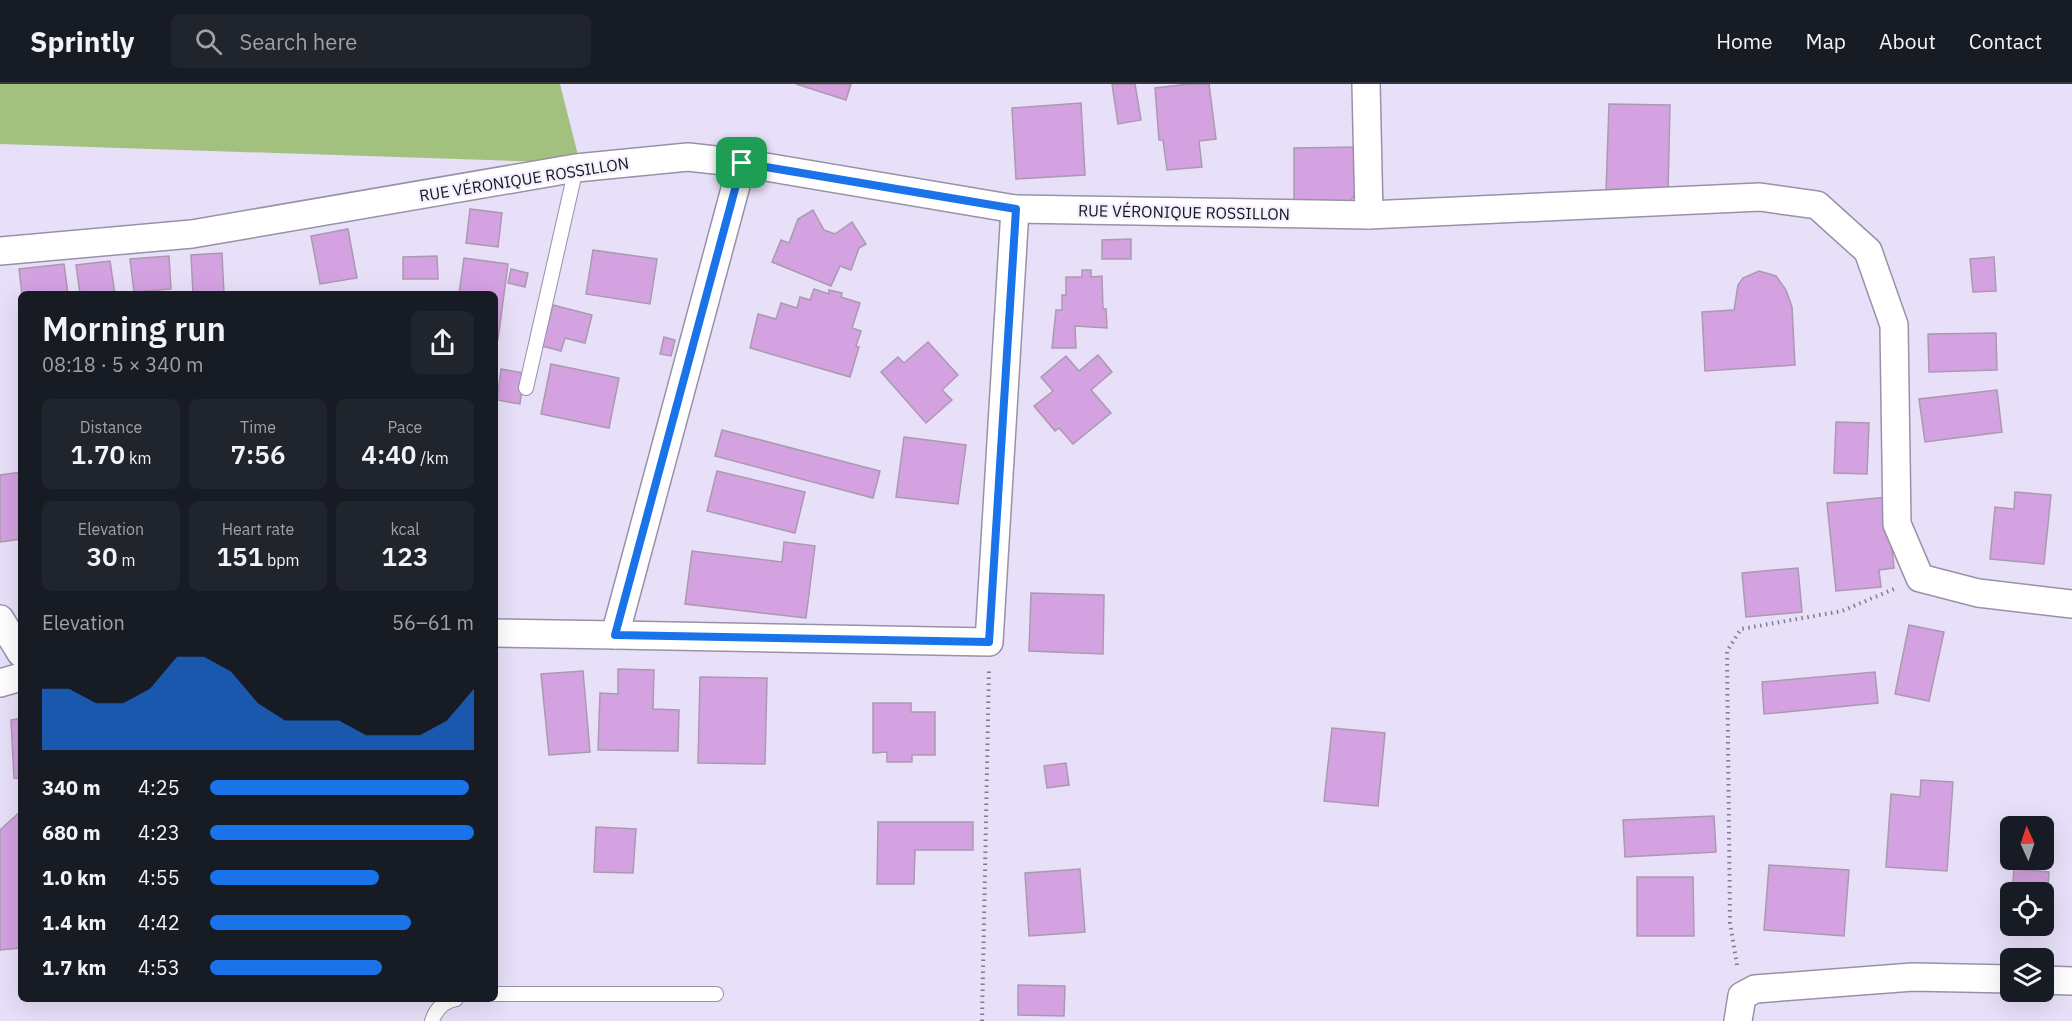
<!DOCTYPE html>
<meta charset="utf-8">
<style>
:root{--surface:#171b24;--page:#20242c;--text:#f1f3f6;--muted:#9ea1a6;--line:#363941;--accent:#1a73e8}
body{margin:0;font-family:"IBM Plex Sans",sans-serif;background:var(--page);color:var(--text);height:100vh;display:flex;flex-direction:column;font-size:22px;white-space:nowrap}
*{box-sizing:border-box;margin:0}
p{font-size:20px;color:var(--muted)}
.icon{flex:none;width:33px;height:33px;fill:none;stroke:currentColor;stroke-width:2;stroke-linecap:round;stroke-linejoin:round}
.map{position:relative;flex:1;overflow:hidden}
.side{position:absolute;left:18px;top:207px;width:480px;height:711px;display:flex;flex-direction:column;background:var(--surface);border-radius:9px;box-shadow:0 6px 24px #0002}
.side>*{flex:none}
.needle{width:39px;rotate:357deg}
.tools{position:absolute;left:2000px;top:732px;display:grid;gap:12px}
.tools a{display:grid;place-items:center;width:54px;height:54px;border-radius:9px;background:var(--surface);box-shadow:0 6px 24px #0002;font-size:30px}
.pin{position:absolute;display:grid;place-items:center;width:51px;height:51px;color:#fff;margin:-26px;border-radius:12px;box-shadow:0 3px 9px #0006}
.round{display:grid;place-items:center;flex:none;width:63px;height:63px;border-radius:9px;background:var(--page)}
.overview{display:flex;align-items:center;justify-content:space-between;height:102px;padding:0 24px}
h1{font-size:33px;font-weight:600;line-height:45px}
.metrics{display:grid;grid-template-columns:repeat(3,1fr);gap:9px;height:102px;padding:6px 24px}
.metrics div{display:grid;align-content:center;border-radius:9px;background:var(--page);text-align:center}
.metrics b{font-size:26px;font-weight:600}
.metrics small{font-size:16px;font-weight:400}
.metrics p{font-size:16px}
.chart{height:168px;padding:12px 24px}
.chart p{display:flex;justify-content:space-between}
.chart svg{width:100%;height:108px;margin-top:6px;fill:var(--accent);opacity:.7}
ul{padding:0 24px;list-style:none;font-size:20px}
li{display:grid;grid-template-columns:96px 72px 1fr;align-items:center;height:45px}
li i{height:15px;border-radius:8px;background:var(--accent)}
header{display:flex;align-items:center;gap:36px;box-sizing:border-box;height:84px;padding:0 30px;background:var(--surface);border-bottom:2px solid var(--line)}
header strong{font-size:28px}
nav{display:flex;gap:33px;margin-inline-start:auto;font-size:21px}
.search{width:420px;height:54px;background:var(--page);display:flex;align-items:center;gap:15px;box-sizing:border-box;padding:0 21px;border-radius:9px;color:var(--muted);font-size:22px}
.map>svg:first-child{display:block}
.green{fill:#a2c17f}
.building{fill:#d4a1e1;stroke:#aa9aae;stroke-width:1.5}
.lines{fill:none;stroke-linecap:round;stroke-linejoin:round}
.service-casing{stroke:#9891a7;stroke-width:16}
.minor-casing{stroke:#9891a7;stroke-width:30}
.path{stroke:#807b8b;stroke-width:4;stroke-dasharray:1.5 4.5;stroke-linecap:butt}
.service{stroke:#fff;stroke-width:14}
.minor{stroke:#fff;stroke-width:27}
.route-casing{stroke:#fff;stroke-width:12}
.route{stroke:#1a73e8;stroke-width:8}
.labels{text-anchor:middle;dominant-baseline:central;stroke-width:4.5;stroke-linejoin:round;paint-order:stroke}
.street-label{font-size:16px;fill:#19161e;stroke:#f4effe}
</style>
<header>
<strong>Sprintly</strong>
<div class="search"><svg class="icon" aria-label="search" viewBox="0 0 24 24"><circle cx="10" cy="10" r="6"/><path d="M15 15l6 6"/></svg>Search here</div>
<nav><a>Home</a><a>Map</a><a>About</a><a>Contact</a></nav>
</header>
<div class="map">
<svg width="2072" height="937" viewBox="0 0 2072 937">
<rect width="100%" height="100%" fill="#e8e0f9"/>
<polygon class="green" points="0,0 560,0 580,79 0,60"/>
<g class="building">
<polygon points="796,0 851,0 846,16"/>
<polygon points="1112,0 1135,0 1141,36 1118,40"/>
<polygon points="1189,0 1209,0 1216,55 1199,57 1202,83 1167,86 1163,56 1159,56 1155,4"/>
<polygon points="1081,19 1085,91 1016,95 1012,24"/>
<polygon points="1609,20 1670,21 1668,109 1606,108"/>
<polygon points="1361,63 1361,103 1348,120 1294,121 1294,64"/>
<polygon points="470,125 502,129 498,163 466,159"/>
<polygon points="813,126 824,146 835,150 852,138 866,160 859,164 851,186 840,182 831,202 772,178 781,156 789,159 798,135"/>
<polygon points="348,145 357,194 320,200 311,152"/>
<polygon points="1131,155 1131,175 1102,175 1102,156"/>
<polygon points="593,166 657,175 650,220 586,210"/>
<polygon points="222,169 224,210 193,210 191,171"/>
<polygon points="169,172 171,205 134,208 130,175"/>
<polygon points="437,172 438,195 403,195 403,173"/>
<polygon points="1994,173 1996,207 1973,208 1970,175"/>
<polygon points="464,174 508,180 498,255 495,255 495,210 459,210"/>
<polygon points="110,177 115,210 80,210 76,181"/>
<polygon points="64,180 68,210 22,210 19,185"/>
<polygon points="511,185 528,189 525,203 508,199"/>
<polygon points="1082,186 1091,186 1091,193 1102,192 1103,225 1106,225 1107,244 1075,242 1076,264 1052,264 1056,226 1062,226 1062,211 1066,211 1066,193 1082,193"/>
<polygon points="1759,187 1776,192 1786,206 1792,223 1795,281 1705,287 1702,228 1734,226 1738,201 1743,194"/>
<polygon points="814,205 829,210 829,206 842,209 841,213 860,219 852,244 861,247 856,262 859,263 850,293 750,264 758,230 776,235 781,219 797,224 800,213 810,216"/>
<polygon points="553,221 592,231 585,259 565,254 561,267 542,262"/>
<polygon points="1996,249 1997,286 1929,288 1928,250"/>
<polygon points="664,253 675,256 671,272 660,270"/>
<polygon points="928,258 958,291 942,306 952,316 926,339 881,288 898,273 904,279"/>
<polygon points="1098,271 1112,288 1091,306 1111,329 1073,360 1059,344 1055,347 1034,322 1053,307 1041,293 1066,272 1079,287"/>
<polygon points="551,280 619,294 609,344 541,330"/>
<polygon points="501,285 524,289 520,320 497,316"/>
<polygon points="1997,306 2002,348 1925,358 1919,315"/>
<polygon points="1836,338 1869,339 1867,390 1834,389"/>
<polygon points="722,346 880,387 873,414 715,372"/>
<polygon points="904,353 966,361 958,420 896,413"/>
<polygon points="717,387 805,408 795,449 707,427"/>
<polygon points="21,388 21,455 0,458 0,391"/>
<polygon points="2015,408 2051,411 2044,480 1990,475 1995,423 2014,425"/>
<polygon points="1887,413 1894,484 1879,486 1881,503 1836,507 1827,419"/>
<polygon points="784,458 815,462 806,534 685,520 692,467 782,478"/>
<polygon points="1798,484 1802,528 1746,533 1742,489"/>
<polygon points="1031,509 1104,511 1103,570 1029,567"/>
<polygon points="1909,541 1944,548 1929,617 1895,610"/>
<polygon points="618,585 654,586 653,625 679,626 678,667 598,666 600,609 618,610"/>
<polygon points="583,587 590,668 549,671 541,590"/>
<polygon points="1875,588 1878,619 1764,630 1762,598"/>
<polygon points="700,593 767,594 765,680 698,679"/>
<polygon points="873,619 911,619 911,628 935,628 935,671 912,671 912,678 887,678 887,668 873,669"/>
<polygon points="21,634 21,695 14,694 11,636"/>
<polygon points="1332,644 1385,649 1378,722 1324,717"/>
<polygon points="1066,679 1069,701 1047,704 1044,682"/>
<polygon points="1921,696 1953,698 1947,787 1886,783 1891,710 1920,713"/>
<polygon points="21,727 21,864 0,866 0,746"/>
<polygon points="1714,732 1716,768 1625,773 1623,736"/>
<polygon points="878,738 973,738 973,766 915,766 914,800 877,800"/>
<polygon points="596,743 636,745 633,789 594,788"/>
<polygon points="1769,781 1849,786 1844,852 1764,846"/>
<polygon points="1080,785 1085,848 1029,852 1025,789"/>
<polygon points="2014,785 2049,788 2047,818 2043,818 2043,808 2012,808"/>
<polygon points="1637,793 1693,793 1694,852 1637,852"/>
<polygon points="1018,901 1065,902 1064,932 1018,931"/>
</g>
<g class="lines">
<g class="service-casing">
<g id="service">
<polyline points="526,304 576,84"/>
<polyline points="495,910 716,910"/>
<path d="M 432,937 C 436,925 444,917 456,915"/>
</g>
</g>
<g class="minor-casing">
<g id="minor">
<polyline points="1366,0 1369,131"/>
<polyline points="0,167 192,150 576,84 688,73 742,79 1015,125 1369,131 1760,113 1817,121 1868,167 1894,241 1897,440 1920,494 1978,509 2072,520"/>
<polyline points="0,535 21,569"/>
<polyline points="495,549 615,551 742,79"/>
<polyline points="615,551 989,558 1015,125"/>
<polyline points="0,599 21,593"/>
<polyline points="2043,896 2072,897"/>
<polyline points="1738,937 1742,912 1755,905 1913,893 2010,895"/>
</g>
</g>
<g class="path">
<polyline points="1737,881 1730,839 1727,567 1741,545 1842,527 1894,505"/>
<polyline points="982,937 989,585"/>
</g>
<use href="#service" class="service"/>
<use href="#minor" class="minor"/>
</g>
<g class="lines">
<g class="route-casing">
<polygon id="route" points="742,79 1016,125 989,558 615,551"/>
</g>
<use href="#route" class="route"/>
</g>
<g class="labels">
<g class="street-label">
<text transform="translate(524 95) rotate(-9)">RUE VÉRONIQUE ROSSILLON</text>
<text transform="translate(1184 128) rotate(1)">RUE VÉRONIQUE ROSSILLON</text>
</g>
</g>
</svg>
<div class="tools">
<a><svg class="needle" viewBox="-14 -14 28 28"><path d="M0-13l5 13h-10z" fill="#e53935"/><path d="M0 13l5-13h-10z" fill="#9ea1a6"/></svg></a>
<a><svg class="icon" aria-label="locate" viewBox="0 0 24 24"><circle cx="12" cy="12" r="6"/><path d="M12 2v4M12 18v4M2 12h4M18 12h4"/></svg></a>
<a><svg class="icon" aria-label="layers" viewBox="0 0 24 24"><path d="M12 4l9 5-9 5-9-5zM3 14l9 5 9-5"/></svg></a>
</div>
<div class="pin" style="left:742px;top:79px;background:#1e9e55"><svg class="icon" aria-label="arrive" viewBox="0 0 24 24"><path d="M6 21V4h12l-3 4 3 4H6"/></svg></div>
<section class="side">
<div class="overview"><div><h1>Morning run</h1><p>08:18 · 5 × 340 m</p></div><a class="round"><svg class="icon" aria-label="share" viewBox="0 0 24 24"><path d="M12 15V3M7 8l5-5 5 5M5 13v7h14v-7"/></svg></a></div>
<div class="metrics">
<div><p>Distance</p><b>1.70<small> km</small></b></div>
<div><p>Time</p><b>7:56</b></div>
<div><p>Pace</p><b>4:40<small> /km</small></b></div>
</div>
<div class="metrics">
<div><p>Elevation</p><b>30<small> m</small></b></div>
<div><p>Heart rate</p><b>151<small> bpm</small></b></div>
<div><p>kcal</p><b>123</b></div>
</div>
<div class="chart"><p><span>Elevation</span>56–61 m</p>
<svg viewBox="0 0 160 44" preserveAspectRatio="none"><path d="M0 44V19L10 19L20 25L30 25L40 19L50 6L60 6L70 12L80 25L90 32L100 32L110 32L120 38L130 38L140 38L150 32L160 19V44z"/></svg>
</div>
<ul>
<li><b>340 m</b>4:25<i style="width:98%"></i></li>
<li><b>680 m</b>4:23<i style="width:100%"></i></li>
<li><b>1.0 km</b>4:55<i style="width:64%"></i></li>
<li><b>1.4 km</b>4:42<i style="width:76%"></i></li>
<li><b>1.7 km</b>4:53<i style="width:65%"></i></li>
</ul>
</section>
</div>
